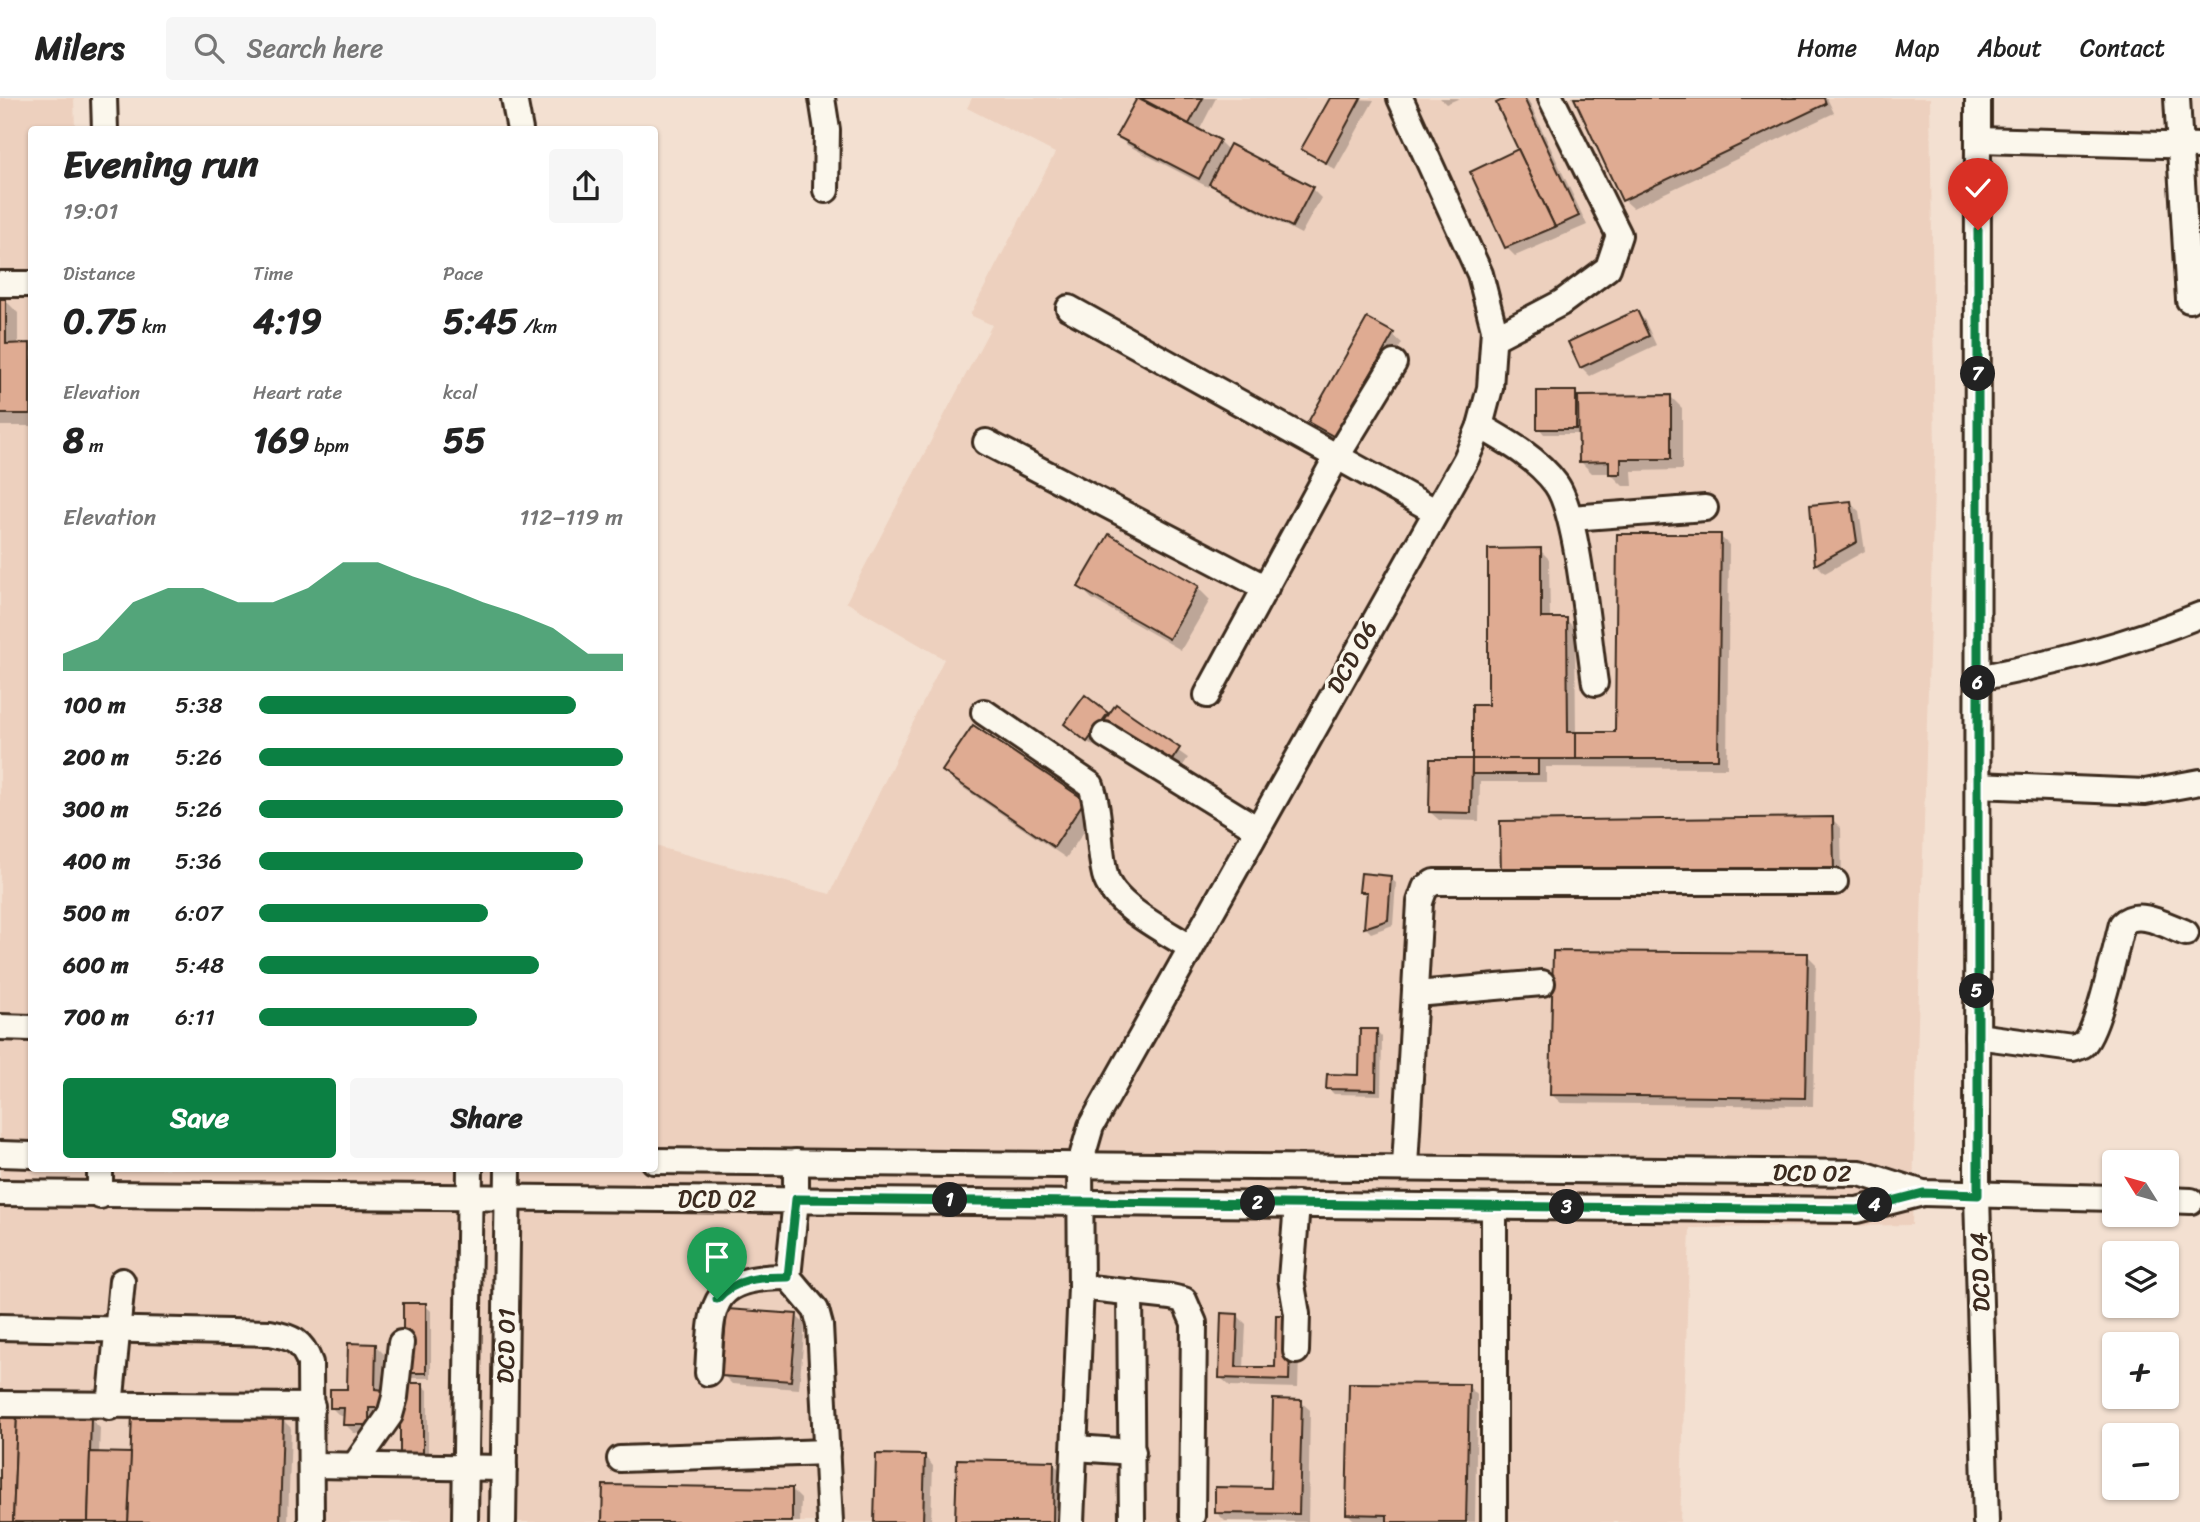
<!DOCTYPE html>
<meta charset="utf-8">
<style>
:root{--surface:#fff;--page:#f6f6f6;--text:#222;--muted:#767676;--line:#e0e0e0;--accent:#0b8043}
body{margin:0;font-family:Sriracha,sans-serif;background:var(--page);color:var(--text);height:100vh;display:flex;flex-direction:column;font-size:26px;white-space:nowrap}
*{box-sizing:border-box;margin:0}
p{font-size:23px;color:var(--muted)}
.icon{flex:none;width:38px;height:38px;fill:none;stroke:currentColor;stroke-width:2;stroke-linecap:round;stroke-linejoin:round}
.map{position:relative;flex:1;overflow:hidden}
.side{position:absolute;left:28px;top:28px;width:630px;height:1046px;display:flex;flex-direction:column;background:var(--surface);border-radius:7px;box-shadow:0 2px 5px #0004}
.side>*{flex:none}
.needle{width:46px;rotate:307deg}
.buttons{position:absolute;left:2102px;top:1052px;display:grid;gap:14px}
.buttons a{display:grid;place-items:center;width:77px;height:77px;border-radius:7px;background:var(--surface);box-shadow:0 2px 5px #0004;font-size:35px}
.pin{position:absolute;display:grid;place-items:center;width:60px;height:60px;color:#fff;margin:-72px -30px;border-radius:50% 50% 50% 0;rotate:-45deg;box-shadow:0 0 7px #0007}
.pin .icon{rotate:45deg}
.km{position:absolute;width:35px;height:35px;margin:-18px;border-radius:50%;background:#222;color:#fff;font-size:19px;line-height:35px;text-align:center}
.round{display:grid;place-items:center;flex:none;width:74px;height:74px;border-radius:7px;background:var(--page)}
.overview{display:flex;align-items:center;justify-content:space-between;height:119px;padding:0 35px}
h1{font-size:38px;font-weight:700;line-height:52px}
.stats{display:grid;grid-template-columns:repeat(3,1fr);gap:10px;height:119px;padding:7px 35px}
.stats div{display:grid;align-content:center}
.stats b{font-size:35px;font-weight:700}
.stats small{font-size:19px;font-weight:400}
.stats p{font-size:19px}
.chart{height:196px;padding:14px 35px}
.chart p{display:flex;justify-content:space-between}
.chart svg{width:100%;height:126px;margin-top:7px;fill:var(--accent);opacity:.7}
.action{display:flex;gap:14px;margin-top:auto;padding:14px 35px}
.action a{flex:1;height:80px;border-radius:7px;background:var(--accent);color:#fff;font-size:28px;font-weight:700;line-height:80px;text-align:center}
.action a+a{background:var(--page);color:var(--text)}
ul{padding:0 35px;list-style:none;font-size:23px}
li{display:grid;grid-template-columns:112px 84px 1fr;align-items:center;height:52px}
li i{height:18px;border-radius:9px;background:var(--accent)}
header{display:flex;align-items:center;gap:42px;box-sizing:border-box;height:98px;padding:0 35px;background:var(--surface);border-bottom:2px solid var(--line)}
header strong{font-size:33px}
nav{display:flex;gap:38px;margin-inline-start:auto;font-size:24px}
.search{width:490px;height:63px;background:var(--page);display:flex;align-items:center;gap:18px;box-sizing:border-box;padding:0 24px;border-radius:7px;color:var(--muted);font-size:26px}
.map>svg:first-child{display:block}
.built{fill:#edd0be}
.shadow{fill:#0003}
.building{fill:#dfab92;stroke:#3b2a1e;stroke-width:2}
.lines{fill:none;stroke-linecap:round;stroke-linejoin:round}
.minor-casing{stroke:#3b2a1e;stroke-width:30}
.minor{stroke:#fbf7ec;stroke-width:24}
.route-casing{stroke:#fff;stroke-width:14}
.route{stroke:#0b8043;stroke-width:9}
.labels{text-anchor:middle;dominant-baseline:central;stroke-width:7;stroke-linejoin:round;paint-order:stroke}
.street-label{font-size:24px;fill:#3b2a1e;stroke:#fbf7ec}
</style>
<header>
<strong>Milers</strong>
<div class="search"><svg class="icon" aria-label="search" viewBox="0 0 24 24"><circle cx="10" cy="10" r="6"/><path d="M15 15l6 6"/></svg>Search here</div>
<nav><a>Home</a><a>Map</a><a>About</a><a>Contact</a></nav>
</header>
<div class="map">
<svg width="2200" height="1424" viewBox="0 0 2200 1424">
<rect width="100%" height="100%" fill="#f3e0d1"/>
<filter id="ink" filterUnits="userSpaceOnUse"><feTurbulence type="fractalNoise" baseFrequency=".0143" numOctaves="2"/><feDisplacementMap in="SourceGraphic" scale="14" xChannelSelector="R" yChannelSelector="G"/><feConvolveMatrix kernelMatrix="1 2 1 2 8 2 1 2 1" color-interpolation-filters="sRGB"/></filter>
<g filter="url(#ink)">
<polygon class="built" points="0,0 74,0 75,31 32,32 32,1071 654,1071 655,748 830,796 944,561 846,504 992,227 970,217 1055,55 967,10 972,0 1930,0 1935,354 1912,1127 1690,1130 1680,1424 0,1424"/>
<g class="shadow">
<polygon points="1134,0 1144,4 1144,0 1216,0 1199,33 1219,43 1229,53 1312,91 1321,100 1301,136 1220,94 1210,84 1208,89 1127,47 1119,38 1138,2"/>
<polygon points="1332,0 1374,2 1335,72 1303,51"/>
<polygon points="1440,0 1460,0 1446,6"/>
<polygon points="1511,0 1525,0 1529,4 1587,127 1515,158 1506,149 1521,52"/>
<polygon points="1576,0 1827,0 1834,15 1633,110 1624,102"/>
<polygon points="0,203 6,203 18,215 18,247 32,249 32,328 0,328"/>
<polygon points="1637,214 1645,223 1656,247 1590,278 1581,269"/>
<polygon points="1393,237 1402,245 1344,346 1319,333 1310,324"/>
<polygon points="1575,295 1579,299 1670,298 1682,310 1682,372 1632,373 1633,388 1623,388 1610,375 1592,375 1580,363 1580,336 1544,336 1539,330"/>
<polygon points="1850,405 1859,413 1865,453 1825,475 1816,466"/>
<polygon points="1720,438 1729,447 1727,670 1546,669 1546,684 1480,684 1479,723 1439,722 1430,714 1432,663 1474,663 1540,452 1549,461 1550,522 1566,522 1575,530 1576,636 1616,636"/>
<polygon points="1109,439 1198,490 1210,502 1181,552 1092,501 1080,489"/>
<polygon points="1086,600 1110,618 1116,609 1188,660 1170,687 1101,638 1093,648 1072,632"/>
<polygon points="944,673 1084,704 1096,716 1066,760 956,685"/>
<polygon points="1832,721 1841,730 1842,783 1503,778"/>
<polygon points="1390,780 1396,785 1393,827 1371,835 1365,829 1367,799 1361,793"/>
<polygon points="1807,857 1816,866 1813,1008 1561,1005 1552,997"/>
<polygon points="1377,933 1382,939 1381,997 1334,996 1328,990 1360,978"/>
<polygon points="425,1207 431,1213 431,1280 410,1280 405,1274"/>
<polygon points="1237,1217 1246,1226 1244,1270 1277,1271 1300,1228 1298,1290 1230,1288 1221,1280"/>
<polygon points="796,1218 805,1226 799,1291 732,1286 723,1277"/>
<polygon points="375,1247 384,1256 377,1335 354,1335 345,1326 345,1318 340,1318 331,1309 348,1293"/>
<polygon points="422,1287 428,1292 428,1360 407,1360 402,1354"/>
<polygon points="1468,1288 1477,1297 1475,1424 1356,1424 1347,1415"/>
<polygon points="1301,1304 1310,1312 1308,1424 1225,1423 1216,1414 1273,1392"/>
<polygon points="91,1321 100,1330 99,1356 132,1357 282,1321 291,1330 288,1424 0,1424"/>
<polygon points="925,1359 933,1368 931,1424 876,1424"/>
<polygon points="1053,1365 1062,1374 1061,1424 957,1424"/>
<polygon points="792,1392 801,1401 800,1424 604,1424"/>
</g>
<g class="building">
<polygon points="1137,0 1220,42 1199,81 1116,38"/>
<polygon points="1140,0 1203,0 1189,26"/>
<polygon points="1330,0 1361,0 1326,65 1301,51"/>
<polygon points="1507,0 1524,0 1579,118 1555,129 1496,5"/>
<polygon points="1574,0 1824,0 1826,6 1622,103"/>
<polygon points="1230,46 1313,89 1292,129 1209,86"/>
<polygon points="1518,51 1555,129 1505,150 1470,74"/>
<polygon points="0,201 6,201 6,246 30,245 30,316 0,316"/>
<polygon points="1637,212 1649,238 1580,270 1568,244"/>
<polygon points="1367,220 1394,235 1335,339 1308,324"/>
<rect x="1537" y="293" width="39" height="38"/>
<polygon points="1671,297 1671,361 1621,361 1621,376 1609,376 1609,363 1579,364 1578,298"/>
<polygon points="1851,403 1857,444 1815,467 1810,407"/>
<polygon points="1109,436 1199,488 1169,541 1078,489"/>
<polygon points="1617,436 1721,436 1718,661 1576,661 1576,634 1615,634"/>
<polygon points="1541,450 1541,520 1567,520 1568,634 1576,634 1576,661 1472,661 1472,607 1488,607 1488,451"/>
<polygon points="1085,597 1108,615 1087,644 1064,626"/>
<polygon points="1116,606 1180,650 1160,680 1096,635"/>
<polygon points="973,627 1085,702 1054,749 942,673"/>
<polygon points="1430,661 1472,661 1471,715 1429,714"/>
<rect x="1472" y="661" width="66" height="15"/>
<polygon points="1833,719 1834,775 1501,779 1500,723"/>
<polygon points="1361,775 1391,778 1388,822 1364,830 1367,794 1359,794"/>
<polygon points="1553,853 1808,855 1805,1000 1550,997"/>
<polygon points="1360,931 1377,931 1376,992 1326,991 1327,976 1359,977"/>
<rect x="403" y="1205" width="23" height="70"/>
<polygon points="727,1211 797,1216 791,1283 721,1278"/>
<polygon points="1221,1215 1238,1216 1236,1269 1275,1269 1276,1217 1291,1217 1289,1282 1219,1280"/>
<polygon points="348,1245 376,1246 375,1291 384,1292 384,1310 369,1310 369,1327 343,1327 344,1310 330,1310 330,1291 347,1291"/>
<rect x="400" y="1285" width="23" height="70"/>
<polygon points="1349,1285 1469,1286 1466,1424 1387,1424 1387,1417 1346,1416"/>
<polygon points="1273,1301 1302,1302 1299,1416 1215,1415 1215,1389 1271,1390"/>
<polygon points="0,1316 17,1317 13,1424 0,1424"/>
<polygon points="132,1316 283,1320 280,1424 128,1424"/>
<polygon points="17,1317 91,1319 88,1424 13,1424"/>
<polygon points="90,1354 131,1355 128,1424 88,1424"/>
<polygon points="876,1356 925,1357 923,1424 874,1424"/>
<polygon points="957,1361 1054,1363 1053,1424 955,1424"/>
<polygon points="603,1387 792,1390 792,1424 602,1424"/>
</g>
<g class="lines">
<g class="minor-casing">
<g id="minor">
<polyline points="104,0 105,32"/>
<polyline points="514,0 520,32"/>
<polyline points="822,0 827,32 826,92"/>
<polyline points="1978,0 1977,1097 1986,1424"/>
<polyline points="2177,0 2189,202"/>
<polyline points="1978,42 2200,48"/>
<polyline points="0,186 32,186"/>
<polyline points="1069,210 1435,413"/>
<polyline points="1494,240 1561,205 1608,170 1619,137 1551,0"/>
<path d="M 1480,328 C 1508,344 1537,360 1556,386 C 1579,418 1588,541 1595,585"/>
<polyline points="986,344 1266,490"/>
<polyline points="1571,420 1705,410"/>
<path d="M 1978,580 C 2055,565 2127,547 2200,517"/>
<polyline points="1207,597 1336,360 1394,265"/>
<path d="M 984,614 L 1091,687 C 1101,716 1098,748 1105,777 C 1112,807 1165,833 1190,849"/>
<polyline points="1105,637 1256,730"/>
<polyline points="1978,687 2145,694 2200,684"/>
<polyline points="1416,896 1542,885"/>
<polyline points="0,929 32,930"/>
<path d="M 1977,938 L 2073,951 C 2074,951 2083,947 2083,947 C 2098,935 2116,848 2122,826 C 2138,810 2167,828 2186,835"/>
<polyline points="0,1056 32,1057"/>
<polyline points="654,1063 1860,1075 1923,1095 2114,1100"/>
<polyline points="796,1064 796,1102 788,1179 816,1212 820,1227 830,1424"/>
<polyline points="1405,1068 1420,804 1425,790 1434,784 1835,784"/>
<polyline points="0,1095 1857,1112 1923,1095"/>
<polyline points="100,1098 100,1071"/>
<polyline points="2166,1102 2191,1103"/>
<polyline points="1081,1189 1171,1199 1184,1202 1194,1225 1192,1418"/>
<polyline points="1130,1194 1132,1424"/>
<path d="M 0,1229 L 270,1235 C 292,1239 302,1243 310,1265 L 311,1424"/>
<polyline points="1296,1253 1297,1216 1291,1181 1297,1106"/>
<path d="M 708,1275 C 712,1207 707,1179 788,1179"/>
<polyline points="0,1306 312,1308"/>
<polyline points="110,1309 122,1183"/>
<polyline points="1076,1350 1133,1354"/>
<polyline points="620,1361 827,1354"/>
<polyline points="313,1367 504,1370"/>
<polyline points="355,1367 390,1317 395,1299 401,1245"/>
<polyline points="465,1424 470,1071"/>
<polyline points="503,1424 508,1071"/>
<polyline points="1071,1424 1081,1189 1080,1066 1091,1028 1466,361 1480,328 1490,290 1494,231 1480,176 1400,0"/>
<polyline points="1494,1424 1494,1108"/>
</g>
</g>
<use href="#minor" class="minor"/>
</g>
</g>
<g class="lines" filter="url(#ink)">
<g class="route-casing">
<path id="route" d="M 717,1201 C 735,1180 761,1179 788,1179 L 796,1101 L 1857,1112 L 1923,1095 L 1978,1097 L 1978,132"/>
</g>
<use href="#route" class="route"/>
</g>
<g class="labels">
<g class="street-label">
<text transform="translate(1352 559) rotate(-61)">DCD 06</text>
<text transform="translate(1812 1075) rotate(1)">DCD 02</text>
<text x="717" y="1101">DCD 02</text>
<text transform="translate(1980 1174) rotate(-92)">DCD 04</text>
<text transform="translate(506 1248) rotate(-89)">DCD 01</text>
</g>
</g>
</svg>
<div class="buttons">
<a><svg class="needle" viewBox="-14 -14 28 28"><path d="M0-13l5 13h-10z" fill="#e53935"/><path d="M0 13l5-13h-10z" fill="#767676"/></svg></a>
<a><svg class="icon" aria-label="layers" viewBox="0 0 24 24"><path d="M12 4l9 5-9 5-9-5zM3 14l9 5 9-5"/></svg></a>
<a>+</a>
<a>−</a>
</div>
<div class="pin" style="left:717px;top:1201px;background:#1e9e55"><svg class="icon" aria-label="arrive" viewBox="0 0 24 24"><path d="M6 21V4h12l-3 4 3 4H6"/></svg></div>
<div class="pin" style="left:1978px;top:132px;background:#d93025"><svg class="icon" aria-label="check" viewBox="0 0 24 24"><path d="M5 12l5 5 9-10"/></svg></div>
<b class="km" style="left:950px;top:1102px">1</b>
<b class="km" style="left:1258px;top:1105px">2</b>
<b class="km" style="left:1567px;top:1109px">3</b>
<b class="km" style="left:1875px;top:1107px">4</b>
<b class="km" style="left:1977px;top:893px">5</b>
<b class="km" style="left:1978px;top:585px">6</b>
<b class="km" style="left:1978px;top:276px">7</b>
<section class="side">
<div class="overview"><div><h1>Evening run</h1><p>19:01</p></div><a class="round"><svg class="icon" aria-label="share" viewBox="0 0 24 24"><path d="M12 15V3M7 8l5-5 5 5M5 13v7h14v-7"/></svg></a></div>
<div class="stats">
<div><p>Distance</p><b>0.75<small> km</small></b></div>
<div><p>Time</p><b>4:19</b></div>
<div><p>Pace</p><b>5:45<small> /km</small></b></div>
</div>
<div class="stats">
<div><p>Elevation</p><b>8<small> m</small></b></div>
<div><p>Heart rate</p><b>169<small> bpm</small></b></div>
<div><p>kcal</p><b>55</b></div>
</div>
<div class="chart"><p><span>Elevation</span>112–119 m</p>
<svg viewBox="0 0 160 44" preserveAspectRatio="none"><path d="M0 44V38L10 33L20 20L30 15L40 15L50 20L60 20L70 15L80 6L90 6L100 11L110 15L120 20L130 24L140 29L150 38L160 38V44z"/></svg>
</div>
<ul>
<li><b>100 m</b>5:38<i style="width:87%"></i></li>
<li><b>200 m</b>5:26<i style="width:100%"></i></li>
<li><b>300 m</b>5:26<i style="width:100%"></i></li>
<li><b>400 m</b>5:36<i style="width:89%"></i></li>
<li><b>500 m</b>6:07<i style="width:63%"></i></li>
<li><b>600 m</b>5:48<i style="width:77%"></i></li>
<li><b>700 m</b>6:11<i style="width:60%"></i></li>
</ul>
<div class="action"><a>Save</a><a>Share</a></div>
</section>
</div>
